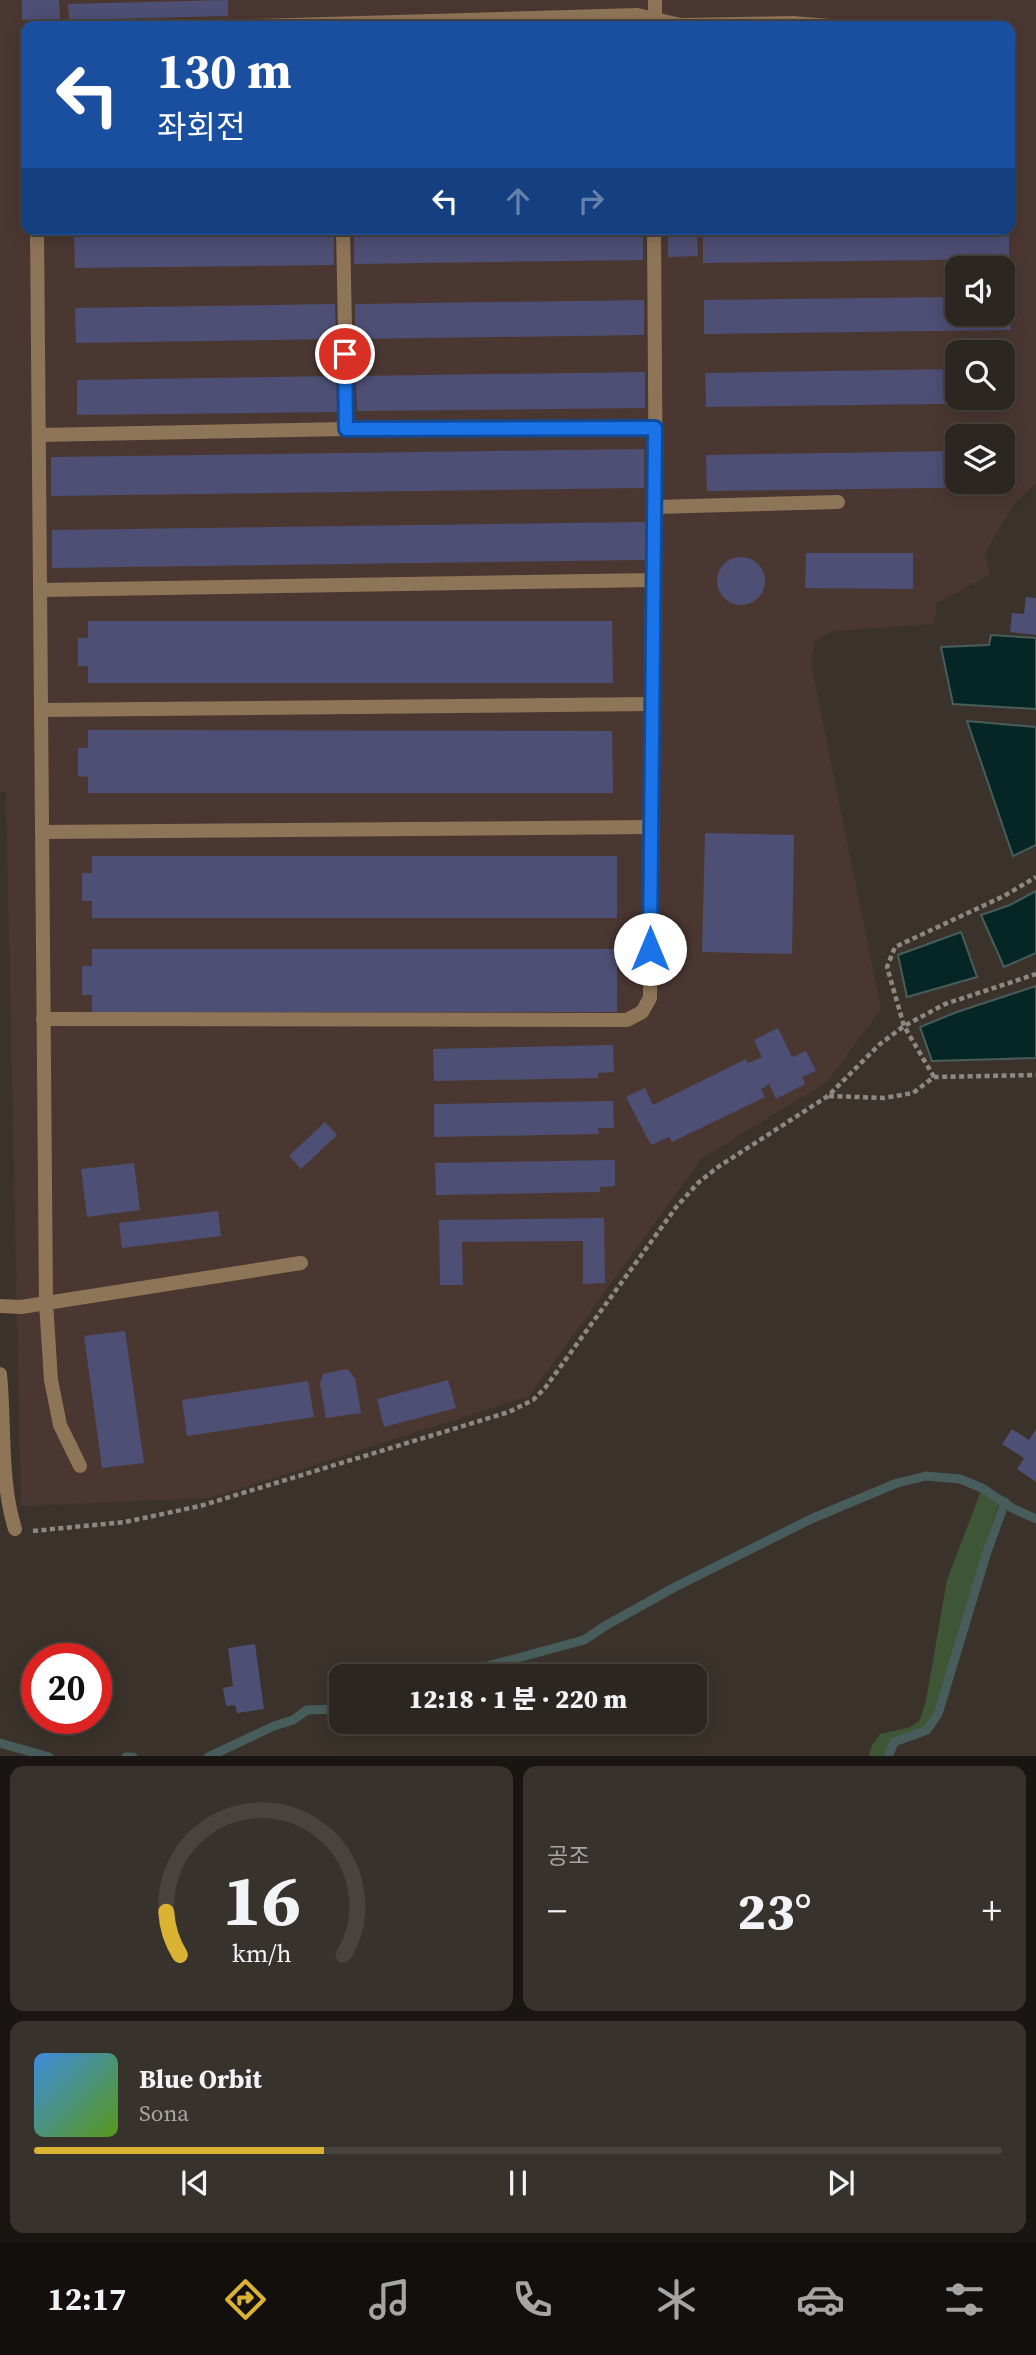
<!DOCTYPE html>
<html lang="ko">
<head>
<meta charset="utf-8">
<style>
	:root { --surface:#2c2620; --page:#38322d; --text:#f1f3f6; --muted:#a6a5a5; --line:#48433e; --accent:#dab333 }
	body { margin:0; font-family:"Source Serif 4","Noto Sans KR",serif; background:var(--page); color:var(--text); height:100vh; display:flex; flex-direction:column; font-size:26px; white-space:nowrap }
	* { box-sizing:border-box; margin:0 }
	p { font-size:23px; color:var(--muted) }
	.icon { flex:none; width:38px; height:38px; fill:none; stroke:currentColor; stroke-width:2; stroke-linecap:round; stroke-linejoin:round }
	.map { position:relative; height:1756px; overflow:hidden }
	.sheet { display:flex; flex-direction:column; gap:10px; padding:10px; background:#181512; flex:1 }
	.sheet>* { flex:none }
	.top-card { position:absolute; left:21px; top:21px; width:994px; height:214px; border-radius:14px; box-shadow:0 4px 18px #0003,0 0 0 2px var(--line); background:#1a4fa0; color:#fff; overflow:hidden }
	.buttons { position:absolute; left:945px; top:256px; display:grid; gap:14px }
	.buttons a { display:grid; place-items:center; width:70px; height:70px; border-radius:14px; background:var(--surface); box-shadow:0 4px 18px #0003,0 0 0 2px var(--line); font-size:35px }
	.speed { position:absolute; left:21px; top:1643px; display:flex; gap:14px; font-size:35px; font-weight:700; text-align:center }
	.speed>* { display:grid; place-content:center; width:91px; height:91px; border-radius:50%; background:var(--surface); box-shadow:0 4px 18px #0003,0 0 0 2px var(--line); line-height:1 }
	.speed .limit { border:10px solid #d22; background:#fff; color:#111 }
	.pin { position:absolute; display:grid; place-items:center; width:60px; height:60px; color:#fff; margin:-30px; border:4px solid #fff; border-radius:50%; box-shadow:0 2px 7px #0007 }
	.me { position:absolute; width:77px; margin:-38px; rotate:0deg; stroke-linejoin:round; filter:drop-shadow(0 0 5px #0008) }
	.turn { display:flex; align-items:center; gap:24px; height:147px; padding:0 21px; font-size:32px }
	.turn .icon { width:91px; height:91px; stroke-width:2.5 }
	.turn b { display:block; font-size:49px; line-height:60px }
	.lanes { display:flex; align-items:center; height:66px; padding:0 21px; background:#0003; justify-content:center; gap:35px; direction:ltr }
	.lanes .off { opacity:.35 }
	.big { font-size:52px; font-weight:800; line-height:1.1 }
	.sheet .tile { flex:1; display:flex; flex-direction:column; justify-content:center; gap:10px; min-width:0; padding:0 24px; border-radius:14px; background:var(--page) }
	.sheet .dial { align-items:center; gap:0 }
	.dial svg { height:182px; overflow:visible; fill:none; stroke:var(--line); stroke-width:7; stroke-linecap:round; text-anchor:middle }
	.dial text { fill:var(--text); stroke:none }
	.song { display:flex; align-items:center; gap:21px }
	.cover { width:84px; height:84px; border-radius:10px; background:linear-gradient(135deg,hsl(210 70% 55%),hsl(90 70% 35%)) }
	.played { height:7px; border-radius:4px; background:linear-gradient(90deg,var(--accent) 30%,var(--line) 30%) }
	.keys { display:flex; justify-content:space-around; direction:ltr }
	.heat { display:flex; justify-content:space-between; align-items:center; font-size:38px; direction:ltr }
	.sheet .tiles { flex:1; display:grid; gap:10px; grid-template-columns:1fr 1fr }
	.tile:last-child { grid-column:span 2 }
	.trip { position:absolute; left:329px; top:1664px; width:378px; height:70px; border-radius:14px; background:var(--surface); box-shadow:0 4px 18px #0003,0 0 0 2px var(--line); font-weight:800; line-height:70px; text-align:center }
	.menu { display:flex; height:112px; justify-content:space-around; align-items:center; background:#120f0d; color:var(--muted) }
	.menu .icon { width:49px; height:49px }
	.menu .active { color:var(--accent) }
	.menu b { font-size:32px; color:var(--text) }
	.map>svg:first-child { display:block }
	.industrial { fill:#4b3732; fill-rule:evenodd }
	.green { fill:#3e5636 }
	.water { fill:#062626; stroke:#485d5b; stroke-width:2 }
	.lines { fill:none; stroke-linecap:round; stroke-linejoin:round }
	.stream { stroke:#485d5b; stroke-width:9 }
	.building { fill:#4e4f74 }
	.path { stroke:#8f8882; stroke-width:4.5; stroke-dasharray:5 3.5; stroke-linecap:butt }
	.service { stroke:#8f7557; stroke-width:14 }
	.minor { stroke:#8f7557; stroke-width:14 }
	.route-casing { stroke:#114b97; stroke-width:18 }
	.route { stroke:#1a73e8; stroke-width:12 }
</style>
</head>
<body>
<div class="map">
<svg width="1036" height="1757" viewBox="0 0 1036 1757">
	<rect width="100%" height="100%" fill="#3b332b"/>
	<path class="industrial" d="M0,0H1036V483L1015,503L985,552L989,575L937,603L934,624L833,631L814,642L811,664L881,1009L827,1082L702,1158L529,1396L210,1498L21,1506L6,792L0,791ZM26,26H1010V229H26ZM957,268H1003V313H957ZM957,352H1003V397H957ZM957,436H1003V481H957Z"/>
	<path class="green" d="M981,1491L999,1503L982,1554L935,1711L925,1727L892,1740L883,1756H869L872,1745L880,1734L911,1727L920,1720L926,1700L947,1580Z"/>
	<g class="water">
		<path d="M991,635L1036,638V709L953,704L941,647L989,645Z"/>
		<path d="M967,721L1036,727V845L1013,856Z"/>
		<path d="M1036,891V953L1004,967L981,915L1010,905Z"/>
		<path d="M961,932L977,977L907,997L898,955Z"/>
		<path d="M1036,986V1058L932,1061L920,1027L957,1012Z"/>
	</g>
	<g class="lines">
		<g class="stream">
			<path d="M451,1676L584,1640L605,1626L675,1587L811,1519L897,1483L926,1476L960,1479L982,1488L1012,1508L1036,1519"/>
			<path d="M0,1743L49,1757"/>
			<path d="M126,1757H133"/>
			<path d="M208,1757L274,1726L293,1720L307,1710L341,1709"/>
			<path d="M888,1757L894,1742L927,1730L938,1714L986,1555L1005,1502"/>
		</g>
	</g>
	<g class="building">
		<path d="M22,0H59L60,19L22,20Z"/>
		<path d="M228,0V16L69,20L68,4Z"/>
		<path d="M511,229H643V260L354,264V231Z"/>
		<path d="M668,229H697L698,256L668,257Z"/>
		<path d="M703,229H1009V259L703,263Z"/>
		<path d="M334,232V265L75,268L74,235Z"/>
		<path d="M1003,296H1010L1011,330L704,334V300L957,297V313H1003Z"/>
		<path d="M644,300V335L355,339V304Z"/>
		<path d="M335,304L336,339L76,343L75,308Z"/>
		<path d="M957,369V397H1003V369H1011L1012,403L706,407L705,373Z"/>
		<path d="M645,372V408L357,411L356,376Z"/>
		<path d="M336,376L337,412L77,415V380Z"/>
		<path d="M644,449V488L51,496V457Z"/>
		<path d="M1013,450V487L707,491L706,455L957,451V481H1003V451Z"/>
		<path d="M645,522V560L52,568V530Z"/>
		<path d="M806,553H913V589L805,588Z"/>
		<circle cx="741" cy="581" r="24"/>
		<path d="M1026,597L1036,598V635L1010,632L1012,613L1024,614Z"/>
		<path d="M88,621H612L613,683H88V666H78V638H88Z"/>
		<path d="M88,730L612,731L613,793H88V777L78,776V748H88Z"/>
		<path d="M705,833L794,835L792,954L702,952Z"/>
		<path d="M92,856H617V918H92V901H82V873H92Z"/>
		<path d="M92,949H617V1012H92V995H82V966H92Z"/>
		<path d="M778,1028L792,1057L806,1051L816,1071L802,1077L805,1084L776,1099L769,1084L761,1089L765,1097L672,1142L669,1137L651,1145L626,1097L645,1088L653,1105L746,1059L748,1063L762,1057L754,1040Z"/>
		<path d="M613,1045L614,1072L598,1073V1078L434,1081L433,1049Z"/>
		<path d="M613,1101L614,1128H598L599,1134L434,1137V1104Z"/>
		<path d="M325,1122L337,1135L301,1169L289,1156Z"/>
		<path d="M615,1160V1186L600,1187V1192L436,1195L435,1163Z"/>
		<path d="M134,1163L140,1210L87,1217L81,1169Z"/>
		<path d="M218,1211L221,1236L122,1248L119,1223Z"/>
		<path d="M604,1218L605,1283L583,1284V1241L462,1242L463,1285H440L439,1220Z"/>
		<path d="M125,1331L144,1463L102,1468L84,1336Z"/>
		<path d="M347,1369L355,1378L361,1413L326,1418L320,1384L323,1374Z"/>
		<path d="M448,1380L456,1408L384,1427L377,1399Z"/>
		<path d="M308,1381L314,1417L187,1436L182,1400Z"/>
		<path d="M1012,1429L1029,1440L1036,1429V1482L1017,1469L1024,1458L1002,1444Z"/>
		<path d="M255,1644L264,1709L237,1713L235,1705L226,1706L223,1688L233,1686L228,1648Z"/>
	</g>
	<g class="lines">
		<g class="path">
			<path d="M934,1077L904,1026L887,967L895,947L1004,896L1036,877"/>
			<path d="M829,1096L884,1098L913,1093L934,1077L1036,1075"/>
			<path d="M33,1531L125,1522L200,1506L509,1412L533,1400L545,1388L677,1206L699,1182L718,1167L828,1096L880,1044L904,1026L945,1004L1036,974"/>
		</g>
		<g class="service">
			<path d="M254,26L637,15L681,25L793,23L830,26"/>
			<path d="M655,26V0"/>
			<path d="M37,229L46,1303L51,1380L60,1425L80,1466"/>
			<path d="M343,229L347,429"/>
			<path d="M39,435L347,429L655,428"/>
			<path d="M655,507L838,502"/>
			<path d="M40,590L653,580L656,525L654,229"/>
			<path d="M41,710L651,704"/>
			<path d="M42,832L651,827"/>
			<path d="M43,1019L627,1020L642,1012L650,998L653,580"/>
			<path d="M0,1306L21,1307L301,1263"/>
		</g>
		<path class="minor" d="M0,1374C5,1425 0,1481 15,1529"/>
	</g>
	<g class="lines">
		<defs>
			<path id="route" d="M345,354L346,429L655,428L650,949"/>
		</defs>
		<use href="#route" class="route-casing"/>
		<use href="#route" class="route"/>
	</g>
</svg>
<div class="buttons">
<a><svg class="icon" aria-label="sound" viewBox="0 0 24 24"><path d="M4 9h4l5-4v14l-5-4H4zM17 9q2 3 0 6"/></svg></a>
<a><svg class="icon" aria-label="search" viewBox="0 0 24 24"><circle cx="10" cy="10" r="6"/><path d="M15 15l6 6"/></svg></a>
<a><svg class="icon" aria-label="layers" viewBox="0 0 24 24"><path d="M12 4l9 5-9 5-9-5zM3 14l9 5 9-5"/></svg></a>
</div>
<div class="speed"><div class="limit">20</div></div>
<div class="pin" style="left:345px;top:354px;background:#d93025"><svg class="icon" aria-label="arrive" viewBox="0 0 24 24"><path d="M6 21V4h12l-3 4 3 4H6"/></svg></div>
<svg class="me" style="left:650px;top:949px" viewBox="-20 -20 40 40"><circle r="19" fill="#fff"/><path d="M0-13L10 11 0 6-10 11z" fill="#1a73e8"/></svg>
<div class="trip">12:18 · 1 분 · 220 m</div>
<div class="top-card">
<div class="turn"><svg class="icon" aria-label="left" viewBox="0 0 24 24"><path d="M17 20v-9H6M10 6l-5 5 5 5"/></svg><div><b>130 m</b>좌회전</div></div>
<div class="lanes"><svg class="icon" aria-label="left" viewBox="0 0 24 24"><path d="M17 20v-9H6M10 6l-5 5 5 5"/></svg><svg class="icon off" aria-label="ahead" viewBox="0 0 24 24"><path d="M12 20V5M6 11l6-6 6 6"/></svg><svg class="icon off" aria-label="right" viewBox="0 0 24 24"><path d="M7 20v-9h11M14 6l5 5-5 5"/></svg></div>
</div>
</div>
<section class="sheet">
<div class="tiles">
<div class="tile dial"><svg viewBox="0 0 100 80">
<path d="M14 69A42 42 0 1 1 86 69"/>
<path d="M14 69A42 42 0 0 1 8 50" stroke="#dab333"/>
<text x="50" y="56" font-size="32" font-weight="700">16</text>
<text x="50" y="72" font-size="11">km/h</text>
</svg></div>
<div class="tile"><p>공조</p>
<div class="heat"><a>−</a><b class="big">23°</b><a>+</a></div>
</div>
<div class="tile">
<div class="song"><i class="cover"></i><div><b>Blue Orbit</b><p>Sona</p></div></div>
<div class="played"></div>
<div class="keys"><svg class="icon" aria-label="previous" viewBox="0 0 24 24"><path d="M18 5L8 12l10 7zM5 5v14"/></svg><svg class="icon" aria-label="pause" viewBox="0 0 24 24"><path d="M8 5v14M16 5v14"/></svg><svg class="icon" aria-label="next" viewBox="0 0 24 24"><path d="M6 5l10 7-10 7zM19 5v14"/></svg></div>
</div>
</div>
</section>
<nav class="menu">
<b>12:17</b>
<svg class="icon active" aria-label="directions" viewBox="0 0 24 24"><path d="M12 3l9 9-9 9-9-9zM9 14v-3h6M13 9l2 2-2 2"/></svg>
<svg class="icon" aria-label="music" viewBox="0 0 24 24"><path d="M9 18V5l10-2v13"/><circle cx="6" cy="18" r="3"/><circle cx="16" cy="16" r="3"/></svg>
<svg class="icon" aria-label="phone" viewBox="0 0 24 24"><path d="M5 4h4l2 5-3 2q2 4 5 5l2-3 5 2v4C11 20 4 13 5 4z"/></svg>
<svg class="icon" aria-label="climate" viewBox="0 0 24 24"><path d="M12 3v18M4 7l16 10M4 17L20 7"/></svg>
<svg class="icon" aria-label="car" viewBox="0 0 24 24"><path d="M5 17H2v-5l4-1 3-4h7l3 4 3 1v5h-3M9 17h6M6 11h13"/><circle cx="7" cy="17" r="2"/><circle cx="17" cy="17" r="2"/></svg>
<svg class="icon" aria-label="filters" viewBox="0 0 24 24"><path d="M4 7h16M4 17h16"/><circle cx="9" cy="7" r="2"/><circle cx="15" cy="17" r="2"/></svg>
</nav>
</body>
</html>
